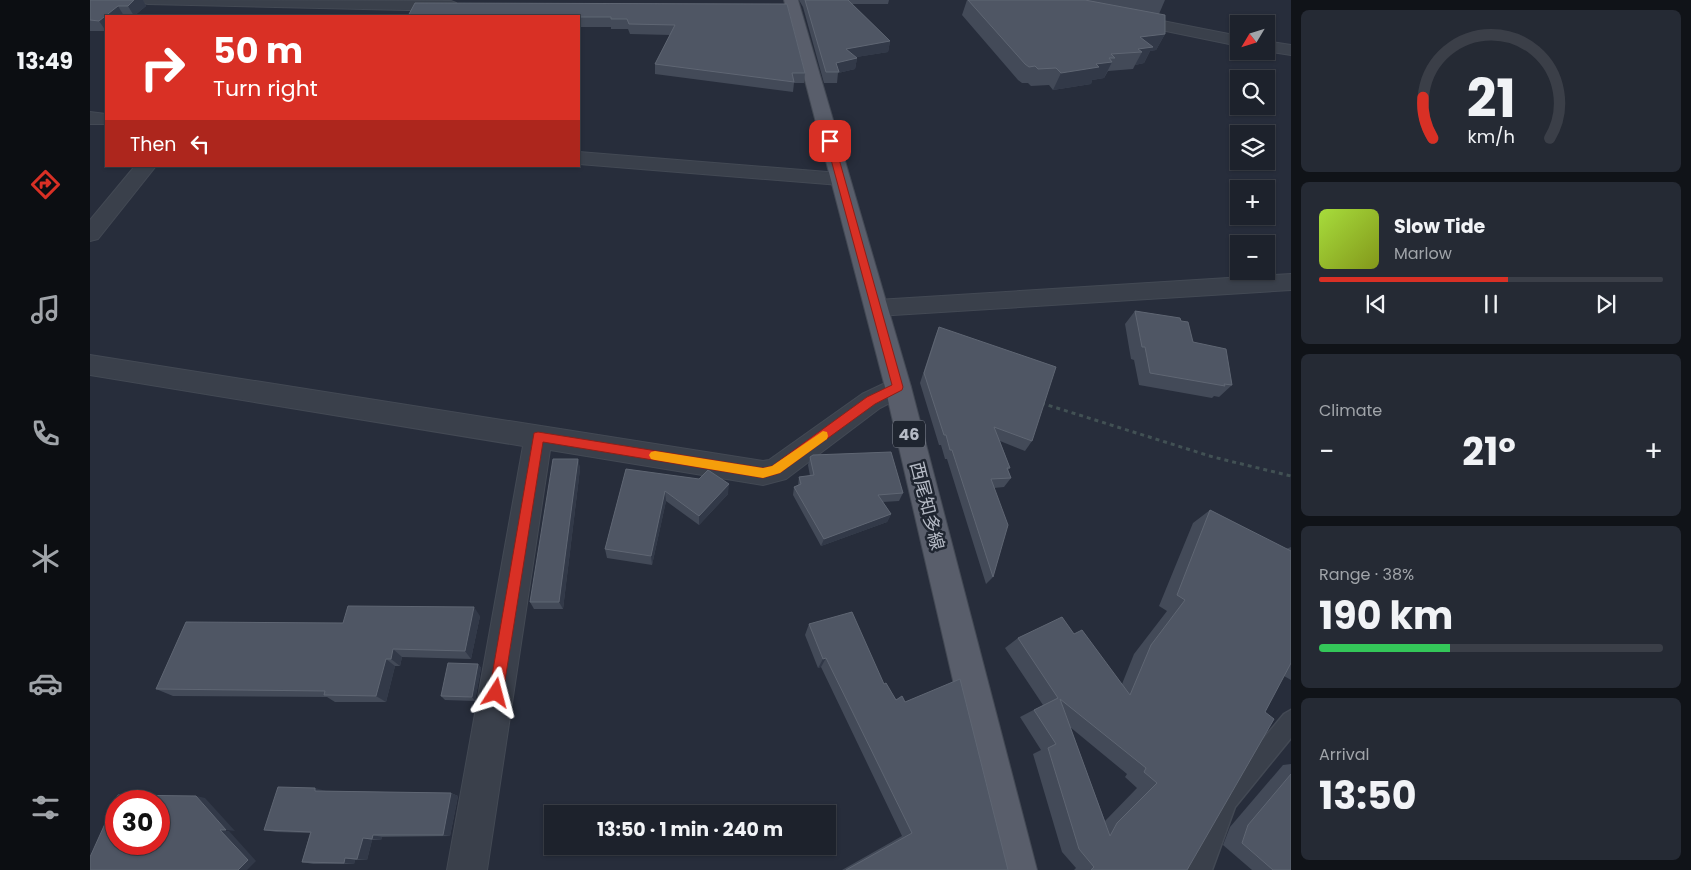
<!DOCTYPE html>
<html lang="en">
<head>
<meta charset="utf-8">
<style>
	:root { --surface:#1d222c; --page:#252a34; --text:#f1f3f6; --muted:#a0a4a9; --line:#3b3f48; --accent:#d93025 }
	body { margin:0; font-family:Poppins,"Noto Sans JP",sans-serif; background:var(--page); color:var(--text); height:100vh; display:flex; flex-direction:column; font-size:19px; white-space:nowrap }
	* { box-sizing:border-box; margin:0 }
	p { font-size:16px; color:var(--muted) }
	.icon { flex:none; width:28px; height:28px; fill:none; stroke:currentColor; stroke-width:2; stroke-linecap:round; stroke-linejoin:round }
	.map { position:relative; flex:1; overflow:hidden }
	.side { display:flex; flex-direction:column; gap:10px; padding:10px; background:#101318; width:400px }
	.side>* { flex:none }
	.hud { position:absolute; left:15px; top:15px; width:475px; height:152px; border-radius:0px; box-shadow:0 1px 4px #0004,0 0 0 1px var(--line); background:#d93025; color:#fff; overflow:hidden }
	.needle { width:32px; rotate:232deg }
	.buttons { position:absolute; left:1140px; top:15px; display:grid; gap:10px }
	.buttons a { display:grid; place-items:center; width:45px; height:45px; border-radius:0px; background:var(--surface); box-shadow:0 1px 4px #0004,0 0 0 1px var(--line); font-size:25px }
	.speed { position:absolute; left:15px; top:790px; display:flex; gap:10px; font-size:25px; font-weight:700; text-align:center }
	.speed>* { display:grid; place-content:center; width:65px; height:65px; border-radius:50%; background:var(--surface); box-shadow:0 1px 4px #0004,0 0 0 1px var(--line); line-height:1 }
	.speed .limit { border:8px solid #d22; background:#fff; color:#111 }
	.pin { position:absolute; display:grid; place-items:center; width:42px; height:42px; color:#fff; margin:-21px; border-radius:10px; box-shadow:0 2px 8px #0006 }
	.me { position:absolute; width:55px; margin:-28px; rotate:9deg; stroke-linejoin:round; filter:drop-shadow(0 0 4px #0008) }
	.turn { display:flex; align-items:center; gap:18px; height:105px; padding:0 25px; font-size:22px }
	.turn .icon { width:65px; height:65px; stroke-width:2.5 }
	.turn b { display:block; font-size:35px; line-height:42px }
	.then { display:flex; align-items:center; height:48px; padding:0 25px; background:#0003; gap:10px; font-size:19px }
	.big { font-size:38px; font-weight:700; line-height:1.1 }
	.side .card { flex:1; display:flex; flex-direction:column; justify-content:center; gap:8px; min-width:0; padding:0 18px; border-radius:8px; background:var(--page) }
	.side .dial { align-items:center; gap:0 }
	.dial svg { height:130px; overflow:visible; fill:none; stroke:var(--line); stroke-width:7; stroke-linecap:round; text-anchor:middle }
	.dial text { fill:var(--text); stroke:none }
	.song { display:flex; align-items:center; gap:15px }
	.cover { width:60px; height:60px; border-radius:8px; background:linear-gradient(135deg,hsl(80 70% 55%),hsl(70 70% 35%)) }
	.played { height:5px; border-radius:2px; background:linear-gradient(90deg,var(--accent) 55%,var(--line) 55%) }
	.keys { display:flex; justify-content:space-around; direction:ltr }
	.heat { display:flex; justify-content:space-between; align-items:center; font-size:28px; direction:ltr }
	.charge { height:8px; border-radius:4px; background:linear-gradient(90deg,#34c759 38%,var(--line) 0) }
	.trip { position:absolute; left:454px; top:805px; width:292px; height:50px; border-radius:0px; background:var(--surface); box-shadow:0 1px 4px #0004,0 0 0 1px var(--line); font-weight:700; line-height:50px; text-align:center }
	main { display:flex; flex:1; min-height:0 }
	.menu { display:flex; flex-direction:column; width:90px; justify-content:space-around; align-items:center; background:#0c0e12; color:var(--muted) }
	.menu .icon { width:35px; height:35px }
	.menu .on { color:var(--accent) }
	.menu b { font-size:22px; color:var(--text) }
	.map>svg:first-child { display:block }
	.lines { fill:none; stroke-linecap:round; stroke-linejoin:round }
	.service-casing { stroke:#434954; stroke-width:3 }
	.minor-casing { stroke:#434954; stroke-width:2 }
	.primary-casing { stroke:#434954; stroke-width:2 }
	.path { stroke:#425154; stroke-width:3; stroke-dasharray:4 4; stroke-linecap:butt }
	.service { fill:#3a404b; fill-rule:evenodd }
	.minor { fill:#3a404b; fill-rule:evenodd }
	.primary { fill:#595e6b; fill-rule:evenodd }
	.wall { fill:#434a58; fill-rule:evenodd }
	.shaded-wall { fill:#323948 }
	.building { fill:#4f5664; stroke:#5f6673; fill-rule:evenodd }
	.route { fill:#d93025; stroke:#8d1f18 }
	.slow { fill:#f59e0b }
	.labels { text-anchor:middle; stroke-width:5; stroke-linejoin:round; paint-order:stroke }
	.shield { fill:#1f2530; stroke:#898e99; stroke-width:1 }
	.shield-label { font-size:16px; font-weight:bold; fill:#b6bbc6 }
	.street-label { font-size:18px; fill:#b6bbc6; stroke:#1f2530 }
</style>
</head>
<body>
<main>
<nav class="menu">
<b>13:49</b>
<svg class="icon on" aria-label="directions" viewBox="0 0 24 24"><path d="M12 3l9 9-9 9-9-9zM9 14v-3h6M13 9l2 2-2 2"/></svg>
<svg class="icon" aria-label="music" viewBox="0 0 24 24"><path d="M9 18V5l10-2v13"/><circle cx="6" cy="18" r="3"/><circle cx="16" cy="16" r="3"/></svg>
<svg class="icon" aria-label="phone" viewBox="0 0 24 24"><path d="M5 4h4l2 5-3 2q2 4 5 5l2-3 5 2v4C11 20 4 13 5 4z"/></svg>
<svg class="icon" aria-label="climate" viewBox="0 0 24 24"><path d="M12 3v18M4 7l16 10M4 17L20 7"/></svg>
<svg class="icon" aria-label="car" viewBox="0 0 24 24"><path d="M5 17H2v-5l4-1 3-4h7l3 4 3 1v5h-3M9 17h6M6 11h13"/><circle cx="7" cy="17" r="2"/><circle cx="17" cy="17" r="2"/></svg>
<svg class="icon" aria-label="filters" viewBox="0 0 24 24"><path d="M4 7h16M4 17h16"/><circle cx="9" cy="7" r="2"/><circle cx="15" cy="17" r="2"/></svg>
</nav>
<div class="map">
<svg width="1201" height="870" viewBox="0 0 1201 870">
	<rect width="100%" height="100%" fill="#272d3b"/>
	<g class="lines">
		<defs>
			<path id="service" d="M1201,710V738L1145,807L1122,870H1098L1129,792L1194,714Z"/>
			<g id="minor">
				<path d="M51,0L361,1L366,3L369,6L366,9L361,11L58,4L53,3Z"/>
				<path d="M1037,14L1149,36V46L1032,22L1029,19L1032,16Z"/>
				<path d="M1176,41L1201,45V55L1176,51Z"/>
				<path d="M0,112L16,114V124H0Z"/>
				<path d="M489,152L750,173L757,175L760,179L757,183L750,185L489,164Z"/>
				<path d="M45,166H66L8,239L0,241V220Z"/>
				<path d="M1201,274V290L787,316L779,314L775,308L779,302L787,300Z"/>
				<path d="M0,355L673,461L679,460L772,394L808,377L817,380L821,387L817,394L790,408L696,479L673,485L460,450L397,870H357L433,446L0,375Z"/>
			</g>
			<path id="primary" d="M694,0H708L821,387L947,870H907L795,387Z"/>
		</defs>
		<use href="#service" class="service-casing"/>
		<use href="#minor" class="minor-casing"/>
		<use href="#primary" class="primary-casing"/>
		<path class="path" d="M951,403L1123,457L1201,476"/>
		<use href="#service" class="service"/>
		<use href="#minor" class="minor"/>
		<use href="#primary" class="primary"/>
	</g>
	<g class="wall">
		<path d="M0,0H53L56,6L44,16H16V31H0Z"/>
		<path d="M709,0H799L798,4H762L800,41L798,52L766,57L767,58L765,69L748,73L747,83H734L713,7Z"/>
		<path d="M877,0H1075L1069,14L1075,34L1066,50L1060,51L1054,63L1045,65L1043,69L1018,71L1014,78L1002,80L1001,84L963,90L959,85L941,86L938,83H932L928,80L872,15Z"/>
		<path d="M697,4L715,73L714,83H704L703,92L565,74V64L580,35L540,34L538,29H521V27H489V16Z"/>
		<path d="M1045,311L1091,321L1103,342L1142,385L1129,397L1124,396L1122,398L1049,385L1044,360L1041,359L1035,324Z"/>
		<path d="M849,327L942,441L935,451L910,441L920,468L918,470L921,478L914,487L904,488L903,577L896,584L857,459H855L851,445H849L830,383L845,337Z"/>
		<path d="M720,457L813,493L809,501L793,502L801,514L797,522L731,546L703,495L704,487L708,486L709,477L720,476L718,465Z"/>
		<path d="M488,459L490,469L473,609H444L440,602Z"/>
		<path d="M536,469L638,494L609,525L576,501L562,565L517,558L515,549Z"/>
		<path d="M1120,510L1196,549L1201,547V680L1194,676L1175,712L1097,870H984L986,868L972,852L943,754L951,750L930,717L953,705L915,648L928,638L984,634L1032,684L1044,654L1077,611L1069,606L1103,523ZM980,727L1037,774L1035,777L1047,788L1015,821Z"/>
		<path d="M390,616L381,659L312,657L310,666H305L296,702H245L237,697L83,696L66,689L253,623Z"/>
		<path d="M719,624L794,684L806,700L918,870H752L812,836L731,667L728,668L715,635Z"/>
		<path d="M388,664L391,668L385,701L355,700L351,696Z"/>
		<path d="M1201,764V870H1162L1133,845L1140,827L1193,765Z"/>
		<path d="M235,791L361,793L368,796L360,836L292,837L291,840H282L277,860H265L264,864H223L212,862L220,833L186,832L174,830Z"/>
	</g>
	<g class="shaded-wall">
		<path d="M44,0H53L56,6L44,16L38,6Z"/>
		<path d="M28,6L34,16H16V31L9,21Z"/>
		<path d="M1075,34L1066,50L1060,51L1054,63L1045,65L1052,52L1042,53L1050,37Z"/>
		<path d="M800,41L798,52L754,59L756,49Z"/>
		<path d="M767,58L765,69L748,73L746,63Z"/>
		<path d="M1022,62L1014,78L1002,80L1001,84L963,90L971,73L1006,64Z"/>
		<path d="M488,459L490,469L473,609L469,602Z"/>
		<path d="M639,484L638,494L609,525V516Z"/>
		<path d="M575,491L576,501L562,565L561,556Z"/>
		<path d="M801,514L797,522L731,546L734,539Z"/>
		<path d="M384,607L390,616L381,659L375,651Z"/>
		<path d="M303,649L312,657L310,666L301,659Z"/>
		<path d="M736,658L731,667L728,668L733,659Z"/>
		<path d="M296,659L305,666L296,702L286,696Z"/>
		<path d="M388,664L391,668L385,701L382,697Z"/>
		<path d="M225,788L236,791H225Z"/>
		<path d="M361,793L368,796L360,836L353,835Z"/>
		<path d="M106,796L115,798L145,831L136,830Z"/>
		<path d="M130,830L139,831L166,861L157,870H148Z"/>
		<path d="M283,835L292,837L291,840L282,839Z"/>
		<path d="M273,838L282,840L277,860L267,859Z"/>
		<path d="M255,858L265,860L264,864L254,863Z"/>
	</g>
	<g class="building">
		<path d="M0,0H44L38,6H28L9,21L0,20Z"/>
		<path d="M715,0H758L800,41L756,49L767,58L746,63L749,72H736Z"/>
		<path d="M878,0H995L1075,15V34L1050,37L1063,47L1048,49L1052,52L1021,54L1025,58H1019L1022,62L1006,64L1009,67L971,73L966,68L948,69L945,66L939,67L935,64Z"/>
		<path d="M325,3L697,4L715,73H702L704,82L565,64L585,25L539,24L537,19H521V17H489V16H318Z"/>
		<path d="M1045,311L1090,318L1091,321L1098,322L1103,342L1136,349L1142,385L1134,384L1135,386L1060,373L1055,347H1052Z"/>
		<path d="M849,327L966,367L942,441L904,427L920,468H917L921,478L901,479L918,525L903,577L862,450H860L856,435H854L834,373Z"/>
		<path d="M801,452L813,493L788,495L801,514L734,539L704,487L711,484L709,477L724,475L720,457L723,455Z"/>
		<path d="M463,459H488L469,602H440Z"/>
		<path d="M536,469L609,479L618,470L639,484L609,516L575,491L561,556L515,549Z"/>
		<path d="M1120,510L1201,551V663L1175,712L1184,719L1097,870H1001L1004,867L989,849L958,748L966,744L944,710L968,698L928,638L972,617L984,634L992,630L1040,695L1061,645L1095,600L1087,595ZM970,699L1056,768L1054,772L1067,783L1027,823L1020,836Z"/>
		<path d="M258,606L384,607L375,651L303,649L301,659H296L286,696L234,695L235,691L66,689L96,622L253,623Z"/>
		<path d="M762,612L794,684L796,683L806,700L812,696L815,702L870,679L918,870H756L822,833L736,658L733,659L719,624Z"/>
		<path d="M358,663L388,664L382,697L351,696Z"/>
		<path d="M1201,774V870H1183L1152,843L1158,825Z"/>
		<path d="M188,787L225,788V791L361,793L353,835H283L282,839L273,838L267,859L255,858L254,863L212,862L221,832L174,830Z"/>
		<path d="M28,795L106,796L136,830H130L158,860L148,870H0V857ZM26,801H69V844H26Z"/>
	</g>
	<path class="route" d="M737,139L744,141L813,387L812,390L785,404L690,473L673,478L453,442L413,693L411,698L406,700L401,698L399,693L444,433L448,432L673,468L682,466L777,397L802,385L736,141Z"/>
	<path class="slow" d="M733,431L737,432L738,436L737,439L690,473L673,478L565,460L561,459L559,455L561,452L565,451L673,468L682,466Z"/>
	<g class="labels">
		<rect class="shield" x="803" y="420.5" width="32" height="27" rx="4"/>
		<g class="shield-label">
			<text x="819" y="440">46</text>
		</g>
		<g class="street-label">
			<text transform="translate(837 506) rotate(76)" y="6">西尾知多線</text>
		</g>
	</g>
</svg>
<div class="buttons">
<a><svg class="needle" viewBox="-14 -14 28 28"><path d="M0-13l5 13h-10z" fill="#e53935"/><path d="M0 13l5-13h-10z" fill="#a0a4a9"/></svg></a>
<a><svg class="icon" aria-label="search" viewBox="0 0 24 24"><circle cx="10" cy="10" r="6"/><path d="M15 15l6 6"/></svg></a>
<a><svg class="icon" aria-label="layers" viewBox="0 0 24 24"><path d="M12 4l9 5-9 5-9-5zM3 14l9 5 9-5"/></svg></a>
<a>+</a>
<a>−</a>
</div>
<div class="speed"><div class="limit">30</div></div>
<div class="pin" style="left:740px;top:141px;background:#d93025"><svg class="icon" aria-label="arrive" viewBox="0 0 24 24"><path d="M6 21V4h12l-3 4 3 4H6"/></svg></div>
<svg class="me" style="left:406px;top:693px" viewBox="-20 -20 40 40"><path d="M0-17L14 15 0 8-14 15z" fill="#d93025" stroke="#fff" stroke-width="4"/></svg>
<div class="trip">13:50 · 1 min · 240 m</div>
<div class="hud">
<div class="turn"><svg class="icon" aria-label="right" viewBox="0 0 24 24"><path d="M7 20v-9h11M14 6l5 5-5 5"/></svg><div><b>50 m</b>Turn right</div></div>
<div class="then">Then<svg class="icon" aria-label="left" viewBox="0 0 24 24"><path d="M17 20v-9H6M10 6l-5 5 5 5"/></svg></div>
</div>
</div>
<section class="side">
<div class="card dial"><svg viewBox="0 0 100 80">
<path d="M14 69A42 42 0 1 1 86 69"/>
<path d="M14 69A42 42 0 0 1 8 44" stroke="#d93025"/>
<text x="50" y="56" font-size="32" font-weight="700">21</text>
<text x="50" y="72" font-size="11">km/h</text>
</svg></div>
<div class="card">
<div class="song"><i class="cover"></i><div><b>Slow Tide</b><p>Marlow</p></div></div>
<div class="played"></div>
<div class="keys"><svg class="icon" aria-label="previous" viewBox="0 0 24 24"><path d="M18 5L8 12l10 7zM5 5v14"/></svg><svg class="icon" aria-label="pause" viewBox="0 0 24 24"><path d="M8 5v14M16 5v14"/></svg><svg class="icon" aria-label="next" viewBox="0 0 24 24"><path d="M6 5l10 7-10 7zM19 5v14"/></svg></div>
</div>
<div class="card"><p>Climate</p>
<div class="heat"><a>−</a><b class="big">21°</b><a>+</a></div>
</div>
<div class="card"><p>Range · 38%</p><b class="big">190 km</b><div class="charge"></div></div>
<div class="card"><p>Arrival</p><b class="big">13:50</b></div>
</section>
</main>
</body>
</html>
